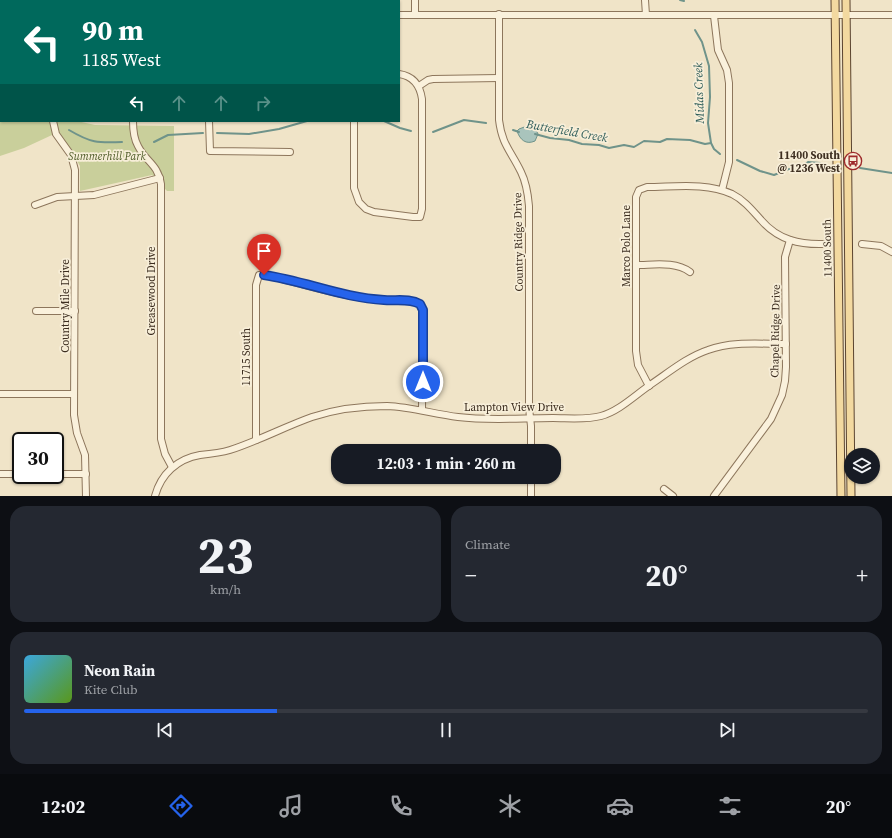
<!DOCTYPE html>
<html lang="en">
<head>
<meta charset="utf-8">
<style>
	:root { --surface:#171b24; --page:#242831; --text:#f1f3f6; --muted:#9ea1a6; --line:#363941; --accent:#2563eb }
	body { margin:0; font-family:"Source Serif 4",serif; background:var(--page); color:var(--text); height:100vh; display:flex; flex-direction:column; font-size:15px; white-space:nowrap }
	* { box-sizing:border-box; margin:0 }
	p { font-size:13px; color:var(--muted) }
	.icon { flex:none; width:22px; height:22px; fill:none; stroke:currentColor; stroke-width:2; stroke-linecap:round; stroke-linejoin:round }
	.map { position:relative; height:496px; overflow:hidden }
	.drawer { display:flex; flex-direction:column; gap:10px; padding:10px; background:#0d0f14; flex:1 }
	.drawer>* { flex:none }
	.guide { position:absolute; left:0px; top:0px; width:400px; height:122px; box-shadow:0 1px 3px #0004; background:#00695c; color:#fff; overflow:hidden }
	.controls { position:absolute; left:844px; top:448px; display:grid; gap:8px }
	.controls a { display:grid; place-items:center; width:36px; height:36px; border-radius:50%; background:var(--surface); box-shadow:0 1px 3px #0004; font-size:20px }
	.speed { position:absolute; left:12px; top:432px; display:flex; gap:8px; font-size:20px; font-weight:700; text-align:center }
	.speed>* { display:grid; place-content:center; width:52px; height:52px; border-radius:50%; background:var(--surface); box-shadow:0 1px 3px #0004; line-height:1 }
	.speed .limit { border:2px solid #111; border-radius:6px; background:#fff; color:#111 }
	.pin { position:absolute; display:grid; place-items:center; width:34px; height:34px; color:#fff; margin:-41px -17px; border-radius:50% 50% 50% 0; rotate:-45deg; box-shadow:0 0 4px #0007 }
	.pin .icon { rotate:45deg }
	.me { position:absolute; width:44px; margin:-22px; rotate:0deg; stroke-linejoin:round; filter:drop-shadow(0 0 3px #0008) }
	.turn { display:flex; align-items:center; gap:14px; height:84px; padding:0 16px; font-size:18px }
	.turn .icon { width:52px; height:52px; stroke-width:2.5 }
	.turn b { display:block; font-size:28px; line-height:34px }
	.lanes { display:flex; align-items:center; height:38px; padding:0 16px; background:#0003; justify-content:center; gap:20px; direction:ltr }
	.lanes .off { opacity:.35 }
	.big { font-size:30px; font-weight:700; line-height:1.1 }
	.drawer .card { flex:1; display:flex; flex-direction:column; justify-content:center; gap:6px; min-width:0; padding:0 14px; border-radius:16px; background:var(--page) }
	.drawer .dial { align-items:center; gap:0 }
	.dial b { font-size:52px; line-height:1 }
	.song { display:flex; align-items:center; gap:12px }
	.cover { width:48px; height:48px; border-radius:6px; background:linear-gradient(135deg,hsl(200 70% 55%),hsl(90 70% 35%)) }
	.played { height:4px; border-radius:2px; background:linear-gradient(90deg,var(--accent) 30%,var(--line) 30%) }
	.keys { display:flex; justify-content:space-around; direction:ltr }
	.heat { display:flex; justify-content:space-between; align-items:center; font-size:22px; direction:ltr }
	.drawer .tiles { flex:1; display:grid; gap:10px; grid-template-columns:1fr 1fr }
	.card:last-child { grid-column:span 2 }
	.trip { position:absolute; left:331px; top:444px; width:230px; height:40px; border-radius:16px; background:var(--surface); box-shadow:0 1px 3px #0004; font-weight:700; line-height:40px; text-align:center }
	.tab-bar { display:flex; height:64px; justify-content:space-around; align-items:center; background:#090b0e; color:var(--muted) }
	.tab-bar .icon { width:28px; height:28px }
	.tab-bar .active { color:var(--accent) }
	.tab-bar b { font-size:18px; color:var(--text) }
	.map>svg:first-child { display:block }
	.green { fill:#c9cf9b }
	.water { fill:#a9c4bc; stroke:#6f938a }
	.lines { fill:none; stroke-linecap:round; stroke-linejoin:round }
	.stream { stroke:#6f938a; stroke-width:2 }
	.minor-casing { stroke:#8d765c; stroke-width:8 }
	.major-casing { stroke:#5b4430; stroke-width:9 }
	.minor { stroke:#faf1dc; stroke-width:6 }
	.major { stroke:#f3d9a0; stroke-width:7 }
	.route-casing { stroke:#184099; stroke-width:10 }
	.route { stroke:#2563eb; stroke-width:7 }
	.labels { text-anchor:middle; stroke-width:3.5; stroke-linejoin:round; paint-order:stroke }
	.poi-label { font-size:11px; font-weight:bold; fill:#3d2e20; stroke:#f7eed8; text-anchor:end }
	.park-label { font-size:11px; font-style:italic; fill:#4d5a26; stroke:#f7eed8 }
	.street-label { font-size:11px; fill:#3d2e20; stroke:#f7eed8 }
	.water-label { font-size:12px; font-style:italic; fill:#2f5d5a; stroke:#f7eed8 }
</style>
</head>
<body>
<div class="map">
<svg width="892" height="496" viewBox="0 0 892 496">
	<rect width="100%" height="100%" fill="#f0e4c8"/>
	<path class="green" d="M0,20L1,121H77L95,125L174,126V191H167L152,175L80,191V166L68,145L52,135L24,148L0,156Z"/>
	<path class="water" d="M527,126L535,128L538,134L535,141C526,145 520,140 517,131L519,129Z"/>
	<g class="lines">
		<g class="stream">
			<path d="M680,0L684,1"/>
			<path d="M695,30L702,42L709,66L710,97L708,123L711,143L714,149L720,154"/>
			<path d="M384,121L400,128L411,131"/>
			<path d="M69,130C91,143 97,143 122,142"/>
			<path d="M513,130L519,132"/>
			<path d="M433,132L464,120L486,123"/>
			<path d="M217,133L249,134L279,129L307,121"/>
			<path d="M535,134L550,138L569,140L582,144L599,145L609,148L624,145L634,147L644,141L660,142L667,139L690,140L705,144L711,143"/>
			<path d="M154,142L168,135L203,133"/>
			<path d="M737,160L760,171L774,175L789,169L797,171L808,162L820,163"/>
			<path d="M860,168L892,173"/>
		</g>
		<defs>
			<g id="minor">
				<path d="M141,0V1"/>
				<path d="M331,0V1"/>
				<path d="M645,0L646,15"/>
				<path d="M28,1V0"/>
				<path d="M0,13H1"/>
				<path d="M415,14V0"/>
				<path d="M499,14V120C502,145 511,151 521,172C526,182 528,194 529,206V408L531,426V451"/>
				<path d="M399,15H892"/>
				<path d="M714,16L718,50L727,70L729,83V162L722,190"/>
				<path d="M419,86L428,80L433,79L499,78"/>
				<path d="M53,121L56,134L71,155L75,170L74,415L77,433L85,455L86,496"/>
				<path d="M133,121C133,130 134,139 138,146C146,162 158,164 161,184V439L165,454L172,467"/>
				<path d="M209,121L210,151L290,152"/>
				<path d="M354,121V188L359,202L366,209L374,212L413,217H420L422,209V99C420,85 413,76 399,74"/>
				<path d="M35,205L57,197L94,195L160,178"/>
				<path d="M862,244L881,246L892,252"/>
				<path d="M636,265C654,265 675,261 690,272"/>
				<path d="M36,311H75"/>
				<path d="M649,386L638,365L636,351V197L639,190L647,187C674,187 706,182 732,194C744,200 752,210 761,220C778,240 800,245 825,244"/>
				<path d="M0,394H74"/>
				<path d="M256,440V285L259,275L270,276C304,284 346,298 381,300C393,301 409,298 420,304L423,310L422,410"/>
				<path d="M0,474H21"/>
				<path d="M55,474H86"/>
				<path d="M664,489L673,496"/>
				<path d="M155,496C161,474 177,459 200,455C210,454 220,453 230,450C258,441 284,427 312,417C336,409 362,406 387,406C411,407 434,414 458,417C489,421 521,418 553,418C568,418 586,420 601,416C619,411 634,396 650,385C668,373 687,357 708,350C732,341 760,344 786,344"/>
				<path d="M531,496V477"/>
				<path d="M714,496L771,419L782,395L785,381L786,367L785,257L790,240"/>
			</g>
			<g id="major">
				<path d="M835,0L841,496"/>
				<path d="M846,0L851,496"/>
			</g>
		</defs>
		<use href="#minor" class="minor-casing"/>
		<use href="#major" class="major-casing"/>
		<use href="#minor" class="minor"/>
		<use href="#major" class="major"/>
	</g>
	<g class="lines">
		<defs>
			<path id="route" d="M264,275C305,281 343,298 384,300C396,301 410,298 420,304L423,310V382"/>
		</defs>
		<use href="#route" class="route-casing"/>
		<use href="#route" class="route"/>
	</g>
	<defs>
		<symbol id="bus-ring" viewBox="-11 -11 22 22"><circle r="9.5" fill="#f7eed8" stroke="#9e2a2b" stroke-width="1.5"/><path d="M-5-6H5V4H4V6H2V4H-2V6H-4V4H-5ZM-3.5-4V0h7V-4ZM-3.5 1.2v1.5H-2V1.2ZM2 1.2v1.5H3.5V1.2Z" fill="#9e2a2b"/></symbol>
	</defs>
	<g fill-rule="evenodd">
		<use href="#bus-ring" x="843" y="151" width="20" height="20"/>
	</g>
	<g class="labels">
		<g class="poi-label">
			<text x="840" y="159">11400 South<tspan x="840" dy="13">@ 1236 West</tspan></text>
		</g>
		<g class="park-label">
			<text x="107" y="160">Summerhill Park</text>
		</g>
		<g class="street-label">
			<text transform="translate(518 242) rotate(-91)" y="4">Country Ridge Drive</text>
			<text transform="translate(626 246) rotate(-90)" y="4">Marco Polo Lane</text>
			<text transform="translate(827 248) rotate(-91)" y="4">11400 South</text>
			<text transform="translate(151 291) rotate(-90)" y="4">Greasewood Drive</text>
			<text transform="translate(65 306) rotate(-90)" y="4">Country Mile Drive</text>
			<text transform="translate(775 331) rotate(-89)" y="4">Chapel Ridge Drive</text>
			<text transform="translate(246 357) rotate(-90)" y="4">11715 South</text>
			<text x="514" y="411">Lampton View Drive</text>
		</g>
		<g class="water-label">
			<text transform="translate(699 93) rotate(-92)" y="4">Midas Creek</text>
			<text transform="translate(567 131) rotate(10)" y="4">Butterfield Creek</text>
		</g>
	</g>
</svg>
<div class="controls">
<a><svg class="icon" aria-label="layers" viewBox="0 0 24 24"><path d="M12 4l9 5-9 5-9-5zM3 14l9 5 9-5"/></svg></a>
</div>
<div class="speed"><div class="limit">30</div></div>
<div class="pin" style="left:264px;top:275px;background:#d93025"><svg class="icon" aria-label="arrive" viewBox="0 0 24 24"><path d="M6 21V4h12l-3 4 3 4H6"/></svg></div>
<svg class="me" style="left:423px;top:382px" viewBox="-20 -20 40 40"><circle r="17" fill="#2563eb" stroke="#fff" stroke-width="3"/><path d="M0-11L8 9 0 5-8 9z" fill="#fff"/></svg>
<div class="trip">12:03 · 1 min · 260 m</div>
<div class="guide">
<div class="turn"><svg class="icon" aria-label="left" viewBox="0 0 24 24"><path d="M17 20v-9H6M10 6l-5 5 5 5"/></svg><div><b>90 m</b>1185 West</div></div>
<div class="lanes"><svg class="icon" aria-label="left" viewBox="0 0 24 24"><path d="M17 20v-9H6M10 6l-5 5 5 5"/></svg><svg class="icon off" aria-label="ahead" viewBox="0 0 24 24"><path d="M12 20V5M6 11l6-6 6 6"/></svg><svg class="icon off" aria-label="ahead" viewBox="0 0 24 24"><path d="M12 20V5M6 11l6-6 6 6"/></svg><svg class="icon off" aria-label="right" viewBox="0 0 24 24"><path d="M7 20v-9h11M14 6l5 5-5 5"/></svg></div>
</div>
</div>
<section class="drawer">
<div class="tiles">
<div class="card dial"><b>23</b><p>km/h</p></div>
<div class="card"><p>Climate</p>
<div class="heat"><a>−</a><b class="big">20°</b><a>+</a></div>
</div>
<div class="card">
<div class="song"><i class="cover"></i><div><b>Neon Rain</b><p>Kite Club</p></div></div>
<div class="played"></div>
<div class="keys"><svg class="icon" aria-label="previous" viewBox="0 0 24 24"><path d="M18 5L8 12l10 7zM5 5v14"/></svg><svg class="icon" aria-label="pause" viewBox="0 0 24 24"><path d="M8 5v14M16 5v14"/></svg><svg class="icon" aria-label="next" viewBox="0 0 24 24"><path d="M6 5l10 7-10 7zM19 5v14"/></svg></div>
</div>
</div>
</section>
<nav class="tab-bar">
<b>12:02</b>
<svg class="icon active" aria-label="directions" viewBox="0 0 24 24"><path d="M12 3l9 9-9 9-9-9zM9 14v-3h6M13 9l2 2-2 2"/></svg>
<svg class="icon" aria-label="music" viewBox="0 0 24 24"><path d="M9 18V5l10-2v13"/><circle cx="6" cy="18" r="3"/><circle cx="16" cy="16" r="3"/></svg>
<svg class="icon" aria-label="phone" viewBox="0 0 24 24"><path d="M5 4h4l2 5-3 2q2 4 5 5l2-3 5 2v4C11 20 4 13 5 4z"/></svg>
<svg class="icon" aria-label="climate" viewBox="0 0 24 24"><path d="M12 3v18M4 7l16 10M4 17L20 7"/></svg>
<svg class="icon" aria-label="car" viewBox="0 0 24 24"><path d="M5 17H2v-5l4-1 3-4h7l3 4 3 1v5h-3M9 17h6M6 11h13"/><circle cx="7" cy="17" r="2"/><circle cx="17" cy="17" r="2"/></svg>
<svg class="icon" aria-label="filters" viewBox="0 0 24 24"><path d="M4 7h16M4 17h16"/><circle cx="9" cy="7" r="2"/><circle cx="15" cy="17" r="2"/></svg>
<b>20°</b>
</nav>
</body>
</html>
